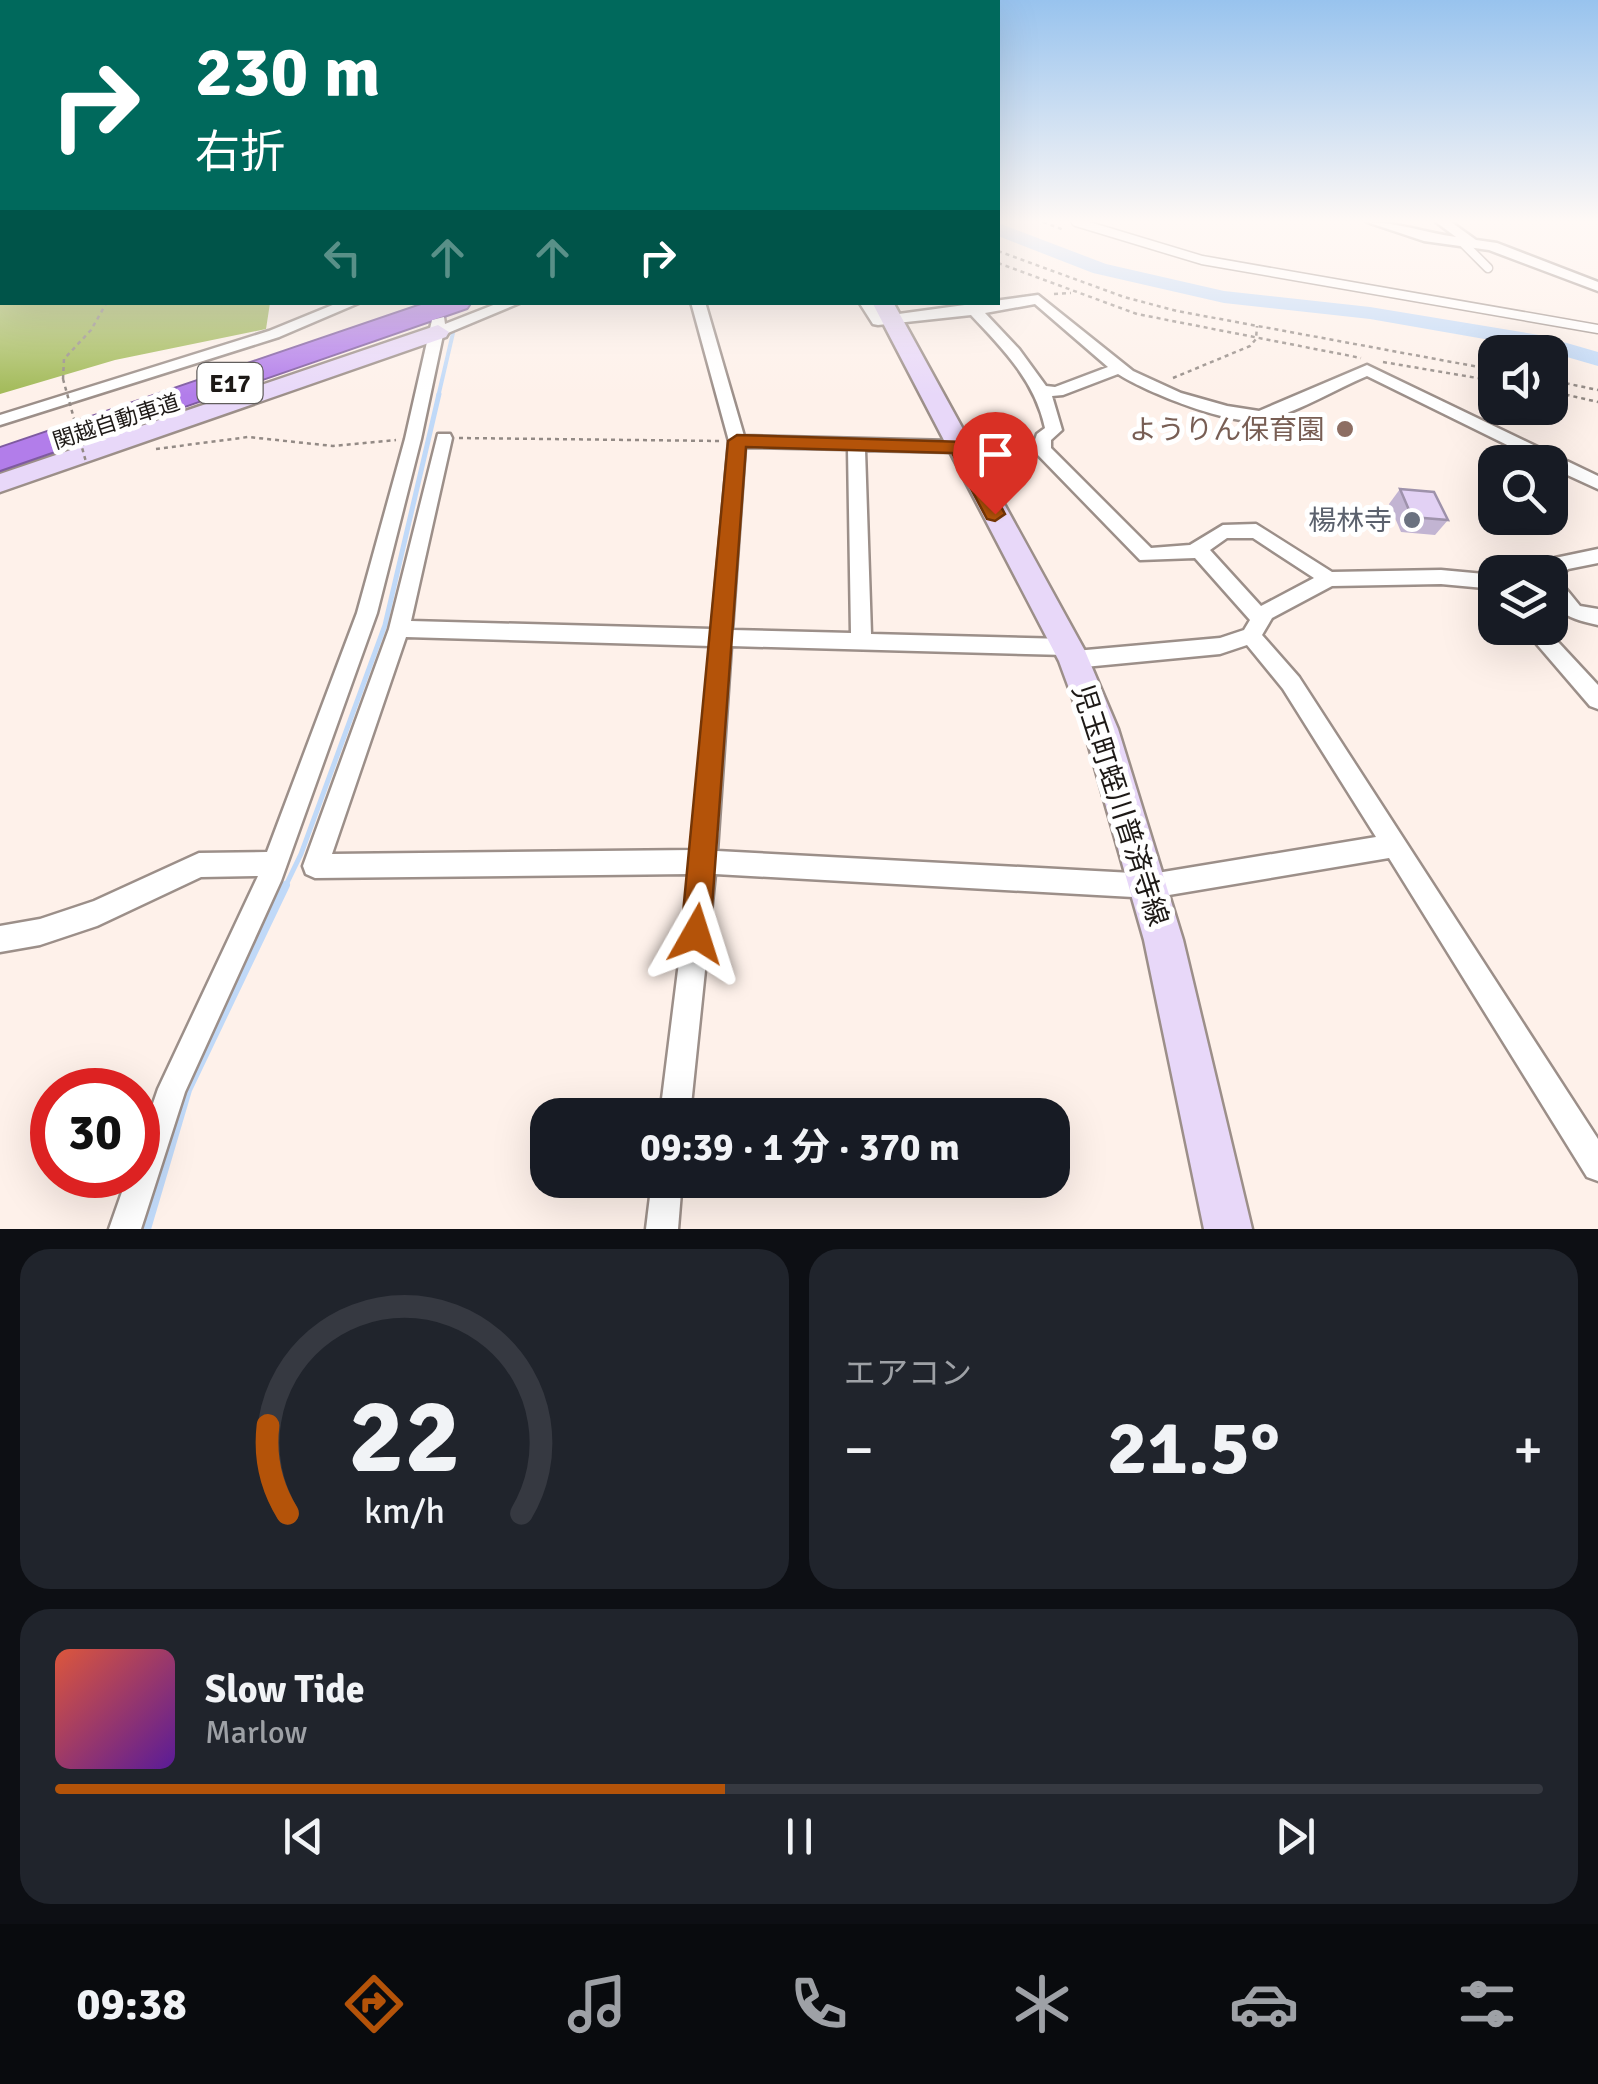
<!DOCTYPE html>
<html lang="ja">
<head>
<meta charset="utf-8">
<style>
	:root { --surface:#171b24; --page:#20242c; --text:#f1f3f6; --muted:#9ea1a6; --line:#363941; --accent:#b45309 }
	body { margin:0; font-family:Signika,"Noto Sans JP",sans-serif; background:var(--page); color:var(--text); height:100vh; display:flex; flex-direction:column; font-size:38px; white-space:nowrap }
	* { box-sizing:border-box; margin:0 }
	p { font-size:32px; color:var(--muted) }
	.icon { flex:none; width:55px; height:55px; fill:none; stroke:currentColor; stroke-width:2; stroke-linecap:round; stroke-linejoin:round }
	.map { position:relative; height:1229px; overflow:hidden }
	.drawer { display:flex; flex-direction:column; gap:20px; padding:20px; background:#0d0f14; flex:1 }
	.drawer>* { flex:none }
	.guide { position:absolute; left:0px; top:0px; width:1000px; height:305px; box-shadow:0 10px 40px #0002; background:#00695c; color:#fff; overflow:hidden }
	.buttons { position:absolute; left:1478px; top:335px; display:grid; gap:20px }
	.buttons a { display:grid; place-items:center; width:90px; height:90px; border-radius:20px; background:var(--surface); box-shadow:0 10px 40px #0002; font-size:50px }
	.speed { position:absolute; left:30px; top:1068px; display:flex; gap:20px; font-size:50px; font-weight:700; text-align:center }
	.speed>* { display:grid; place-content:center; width:130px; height:130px; border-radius:50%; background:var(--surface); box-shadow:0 10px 40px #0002; line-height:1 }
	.speed .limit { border:15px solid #d22; background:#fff; color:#111 }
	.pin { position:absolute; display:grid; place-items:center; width:85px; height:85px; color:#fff; margin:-102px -42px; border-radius:50% 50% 50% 0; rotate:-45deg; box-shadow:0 0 10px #0007 }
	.pin .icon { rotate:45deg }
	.me { position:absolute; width:110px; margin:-55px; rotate:6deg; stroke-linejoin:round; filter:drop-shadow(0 0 8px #0008) }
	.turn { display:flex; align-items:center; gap:35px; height:210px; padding:0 30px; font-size:45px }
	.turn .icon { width:130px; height:130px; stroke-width:2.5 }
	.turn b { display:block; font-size:70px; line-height:85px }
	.lanes { display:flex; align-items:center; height:95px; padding:0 30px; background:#0003; justify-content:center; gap:50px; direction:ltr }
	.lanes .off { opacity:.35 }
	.big { font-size:75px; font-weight:700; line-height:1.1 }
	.drawer .card { flex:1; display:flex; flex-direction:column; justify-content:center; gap:15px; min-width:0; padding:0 35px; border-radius:30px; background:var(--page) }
	.drawer .dial { align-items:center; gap:0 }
	.dial svg { height:260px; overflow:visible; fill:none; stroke:var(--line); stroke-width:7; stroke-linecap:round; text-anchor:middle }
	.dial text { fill:var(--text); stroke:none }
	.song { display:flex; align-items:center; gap:30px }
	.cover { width:120px; height:120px; border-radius:15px; background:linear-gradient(135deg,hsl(10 70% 55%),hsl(270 70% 35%)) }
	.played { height:10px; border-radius:5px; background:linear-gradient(90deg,var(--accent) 45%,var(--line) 45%) }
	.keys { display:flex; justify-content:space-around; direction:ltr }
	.heat { display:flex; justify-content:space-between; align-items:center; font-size:55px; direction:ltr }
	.drawer .tiles { flex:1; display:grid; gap:20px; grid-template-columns:1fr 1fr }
	.card:last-child { grid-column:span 2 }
	.trip { position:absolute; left:530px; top:1098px; width:540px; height:100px; border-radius:30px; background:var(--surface); box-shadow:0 10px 40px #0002; font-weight:700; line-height:100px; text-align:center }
	.tab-bar { display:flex; height:160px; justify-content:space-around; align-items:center; background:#090b0e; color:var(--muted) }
	.tab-bar .icon { width:70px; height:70px }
	.tab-bar .active { color:var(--accent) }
	.tab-bar b { font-size:45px; color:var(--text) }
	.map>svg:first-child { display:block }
	.forest { fill:#a2ba58 }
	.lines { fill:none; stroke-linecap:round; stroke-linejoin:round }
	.stream-far2 { stroke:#c0d9f8; stroke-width:4 }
	.stream-far1 { stroke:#c0d9f8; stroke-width:5 }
	.stream { stroke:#c0d9f8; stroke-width:8 }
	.river { fill:#c0d9f8; fill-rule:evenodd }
	.lane-casing { stroke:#9c8f89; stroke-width:11 }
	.street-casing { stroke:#9c8f89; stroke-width:5 }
	.secondary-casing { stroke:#9c8f89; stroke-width:5 }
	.highway-casing { stroke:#7e5aa0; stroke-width:4 }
	.path { stroke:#938a85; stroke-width:2.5; stroke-dasharray:4 4; stroke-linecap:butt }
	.lane { stroke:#fff; stroke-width:8 }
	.street { fill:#fff; fill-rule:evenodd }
	.secondary { fill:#e8d8f9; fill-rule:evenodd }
	.highway { fill:#b27dea; fill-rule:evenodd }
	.path-bridge { stroke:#938a85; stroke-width:2.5; stroke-dasharray:4 4; stroke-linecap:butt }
	.wall { fill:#c2b4d2 }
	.building { fill:#e2d1f4; stroke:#9e92ab; stroke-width:2.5 }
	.route { fill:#b45309; stroke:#753606; stroke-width:2.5 }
	.education-dot { fill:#8d6e63; stroke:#fff; stroke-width:4 }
	.worship-dot { fill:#6b7280; stroke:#fff; stroke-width:4 }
	.labels { text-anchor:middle; stroke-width:10; stroke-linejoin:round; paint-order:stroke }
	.far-street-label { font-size:22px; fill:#1d1916; stroke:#fff }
	.shield { fill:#fff; stroke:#615e5c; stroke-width:2.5 }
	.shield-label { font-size:25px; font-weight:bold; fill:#1d1916 }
	.education-label { font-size:28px; fill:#785e54; stroke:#fff; text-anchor:end }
	.worship-label { font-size:28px; fill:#5b616d; stroke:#fff; text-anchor:end }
	.street-label { font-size:28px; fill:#1d1916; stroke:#fff }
</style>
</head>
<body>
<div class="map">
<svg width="1598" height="1229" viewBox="0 0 1598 1229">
	<rect width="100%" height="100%" fill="#fef1ea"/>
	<path class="forest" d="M0,222L2,302L270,303L266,329L115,360L0,394Z"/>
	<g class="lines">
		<path class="stream-far2" d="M438,397L453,333"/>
		<path class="stream-far1" d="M285,887L301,854L385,625L439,394"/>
		<path class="stream" d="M147,1229L188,1090L286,885"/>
		<path class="river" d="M998,223L1106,264L1224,291L1370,307L1539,335L1598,352V366L1536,348L1370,319L1224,303L1093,273L998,236Z"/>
		<defs>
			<g id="lane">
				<path d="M1076,222L1202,260L1598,329"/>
				<path d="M1462,242L1488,268"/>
			</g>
			<g id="street">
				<path d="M1367,222C1397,222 1426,233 1456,237L1436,222H1451L1476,240L1497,243L1598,282V291L1489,250L1424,241Z"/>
				<path d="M1038,295L1133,371L1181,393L1227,406L1259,411L1367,365L1598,476V489L1550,467V462H1542L1367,376C1334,390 1300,411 1266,420C1234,428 1146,392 1118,374L1063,395L1052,396L1062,430L1051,440V448L1151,548L1190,545L1223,525L1256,524L1332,572L1441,570L1495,575V589L1441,584L1332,586L1272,618L1262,635L1299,677L1598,1139V1181L1587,1177L1389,858L1151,898L715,874L690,1115H660L690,874L315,878L306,874L303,866L389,629L438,434H450L452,438L411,621L712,629L729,441L691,302H705L744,436L1034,443L1037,434L1045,428C1035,381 1003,349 971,315L878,325L873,324L859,302H873L884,316ZM1035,304L1108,367L1055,387L1046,386L1019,349L985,313ZM745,447L848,449L851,633L732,630ZM865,450L1037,454L1140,560L1195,558L1250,620L1244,630L1220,638L1075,651L1077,647L1074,641L1067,639L871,634ZM1227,538H1253L1314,578L1261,606L1210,550ZM406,637L711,646L693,850L332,854ZM1247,645L1283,689L1376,837L1151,874L717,851L731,646L1066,655L1064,660L1067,666L1074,668L1220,654Z"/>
				<path d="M340,302H361L279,337L0,425V415L269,331Z"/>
				<path d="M501,302H522L443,335L421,439L377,613L281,881L185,1092L141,1229H109L128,1175H138V1147L158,1089L258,876L201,877L97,926L40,945L0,952V926L40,919L94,901L199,853L267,852L357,613L405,439L432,320L444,317L445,324Z"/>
				<path d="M1598,549V563L1568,569L1558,579L1580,606L1598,609V625C1562,617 1550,611 1550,572H1542L1555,558Z"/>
				<path d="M1523,628H1545L1598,685V709L1590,706Z"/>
				<path d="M652,1180H682L678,1229H646Z"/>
			</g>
			<g id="secondary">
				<path d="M872,302H893L1085,651L1118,729L1183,940L1252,1229H1204L1144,940L1084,729L1059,661Z"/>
				<path d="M438,325L449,332L446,337L0,492V474Z"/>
			</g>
			<path id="highway" d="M430,302H471L467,308L0,470V448Z"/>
		</defs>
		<use href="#lane" class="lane-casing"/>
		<use href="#street" class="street-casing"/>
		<use href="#secondary" class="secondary-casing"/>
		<use href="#highway" class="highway-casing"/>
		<g class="path">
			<path d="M1043,222L1064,230"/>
			<path d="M998,251L1124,297L1177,311L1495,370"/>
			<path d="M998,263L1137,314L1361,358"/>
			<path d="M1054,294L1071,293"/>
			<path d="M1383,362L1495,381"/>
			<path d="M1173,378L1250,346L1256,339L1257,326"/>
			<path d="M63,379L64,359L91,330L107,302"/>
			<path d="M1550,380L1598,390"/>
			<path d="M1550,391L1598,402"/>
			<path d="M459,438L721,441"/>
			<path d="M156,449L248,437L333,446L396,440"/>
		</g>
		<use href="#lane" class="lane"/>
		<use href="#street" class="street"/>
		<use href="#secondary" class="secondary"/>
		<use href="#highway" class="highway"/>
		<path class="path-bridge" d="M63,379L86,462"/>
	</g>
	<path class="wall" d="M1400,489L1448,520L1435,535L1401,532L1389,504Z"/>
	<path class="building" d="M1400,489L1434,492L1448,520L1412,517Z"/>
	<linearGradient id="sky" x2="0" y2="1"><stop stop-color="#98c3ee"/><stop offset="0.56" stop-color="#fff9f6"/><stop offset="1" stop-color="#fff9f6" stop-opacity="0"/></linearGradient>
	<rect width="1598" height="395" fill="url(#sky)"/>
	<path class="route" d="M737,435L966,442L1005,514L995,521L987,519L952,453L746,447L710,934L706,945L696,949L685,945L681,934L728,441Z"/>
	<circle class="education-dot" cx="1345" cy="429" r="10"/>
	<circle class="worship-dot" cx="1412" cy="520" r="10"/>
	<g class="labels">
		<g class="far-street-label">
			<text transform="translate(116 421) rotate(-18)" y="8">関越自動車道</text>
		</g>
		<rect class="shield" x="197.5" y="363" width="65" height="40" rx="8"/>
		<g class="shield-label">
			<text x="230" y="392">E17</text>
		</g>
		<g class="education-label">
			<text x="1325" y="439">ようりん保育園</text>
		</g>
		<g class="worship-label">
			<text x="1392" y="530">楊林寺</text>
		</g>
		<g class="street-label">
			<text transform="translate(1121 805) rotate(72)" y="10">児玉町蛭川普済寺線</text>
		</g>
	</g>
</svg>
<div class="buttons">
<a><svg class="icon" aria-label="sound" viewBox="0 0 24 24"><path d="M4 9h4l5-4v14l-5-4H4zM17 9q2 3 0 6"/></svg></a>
<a><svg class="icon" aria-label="search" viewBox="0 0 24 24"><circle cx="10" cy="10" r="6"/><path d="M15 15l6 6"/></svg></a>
<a><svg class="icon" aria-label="layers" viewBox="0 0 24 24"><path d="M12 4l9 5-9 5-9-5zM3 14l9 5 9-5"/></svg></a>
</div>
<div class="speed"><div class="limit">30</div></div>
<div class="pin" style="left:995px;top:514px;background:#d93025"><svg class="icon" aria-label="arrive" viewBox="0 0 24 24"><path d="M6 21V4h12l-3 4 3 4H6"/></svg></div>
<svg class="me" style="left:696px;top:934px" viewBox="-20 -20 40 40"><path d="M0-17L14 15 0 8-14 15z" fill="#b45309" stroke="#fff" stroke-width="4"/></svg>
<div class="trip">09:39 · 1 分 · 370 m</div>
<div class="guide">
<div class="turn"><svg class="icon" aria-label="right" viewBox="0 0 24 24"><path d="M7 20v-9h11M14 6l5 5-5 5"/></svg><div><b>230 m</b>右折</div></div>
<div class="lanes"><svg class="icon off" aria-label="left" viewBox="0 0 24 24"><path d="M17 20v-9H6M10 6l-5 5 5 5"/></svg><svg class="icon off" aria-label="ahead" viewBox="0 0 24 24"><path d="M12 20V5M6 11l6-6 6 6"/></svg><svg class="icon off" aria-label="ahead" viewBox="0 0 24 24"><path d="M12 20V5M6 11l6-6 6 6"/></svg><svg class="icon" aria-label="right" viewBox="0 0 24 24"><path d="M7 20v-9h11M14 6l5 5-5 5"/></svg></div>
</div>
</div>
<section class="drawer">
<div class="tiles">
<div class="card dial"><svg viewBox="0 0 100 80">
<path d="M14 69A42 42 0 1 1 86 69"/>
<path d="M14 69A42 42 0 0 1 8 42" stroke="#b45309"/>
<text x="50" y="56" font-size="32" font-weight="700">22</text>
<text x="50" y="72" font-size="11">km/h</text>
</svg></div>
<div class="card"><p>エアコン</p>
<div class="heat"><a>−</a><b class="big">21.5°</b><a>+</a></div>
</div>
<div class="card">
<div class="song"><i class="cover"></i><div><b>Slow Tide</b><p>Marlow</p></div></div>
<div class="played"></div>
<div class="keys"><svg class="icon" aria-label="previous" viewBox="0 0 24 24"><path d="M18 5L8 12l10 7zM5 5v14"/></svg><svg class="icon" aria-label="pause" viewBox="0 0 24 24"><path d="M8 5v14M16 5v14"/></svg><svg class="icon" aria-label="next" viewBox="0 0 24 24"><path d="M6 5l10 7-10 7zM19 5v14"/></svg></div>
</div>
</div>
</section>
<nav class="tab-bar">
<b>09:38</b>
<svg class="icon active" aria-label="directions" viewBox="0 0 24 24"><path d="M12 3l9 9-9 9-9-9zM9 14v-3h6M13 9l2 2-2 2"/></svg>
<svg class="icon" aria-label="music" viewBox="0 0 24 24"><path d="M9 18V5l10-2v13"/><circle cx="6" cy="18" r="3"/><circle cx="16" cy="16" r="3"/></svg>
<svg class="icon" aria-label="phone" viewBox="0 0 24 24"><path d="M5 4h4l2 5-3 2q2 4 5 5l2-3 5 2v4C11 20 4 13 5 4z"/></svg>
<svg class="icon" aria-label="climate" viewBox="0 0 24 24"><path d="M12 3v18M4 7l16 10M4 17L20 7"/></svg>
<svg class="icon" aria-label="car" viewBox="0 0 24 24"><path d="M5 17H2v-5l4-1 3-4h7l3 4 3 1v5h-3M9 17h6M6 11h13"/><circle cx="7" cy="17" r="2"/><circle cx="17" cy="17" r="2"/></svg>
<svg class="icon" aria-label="filters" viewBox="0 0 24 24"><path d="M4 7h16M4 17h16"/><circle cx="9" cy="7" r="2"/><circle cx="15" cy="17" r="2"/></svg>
</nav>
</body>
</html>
